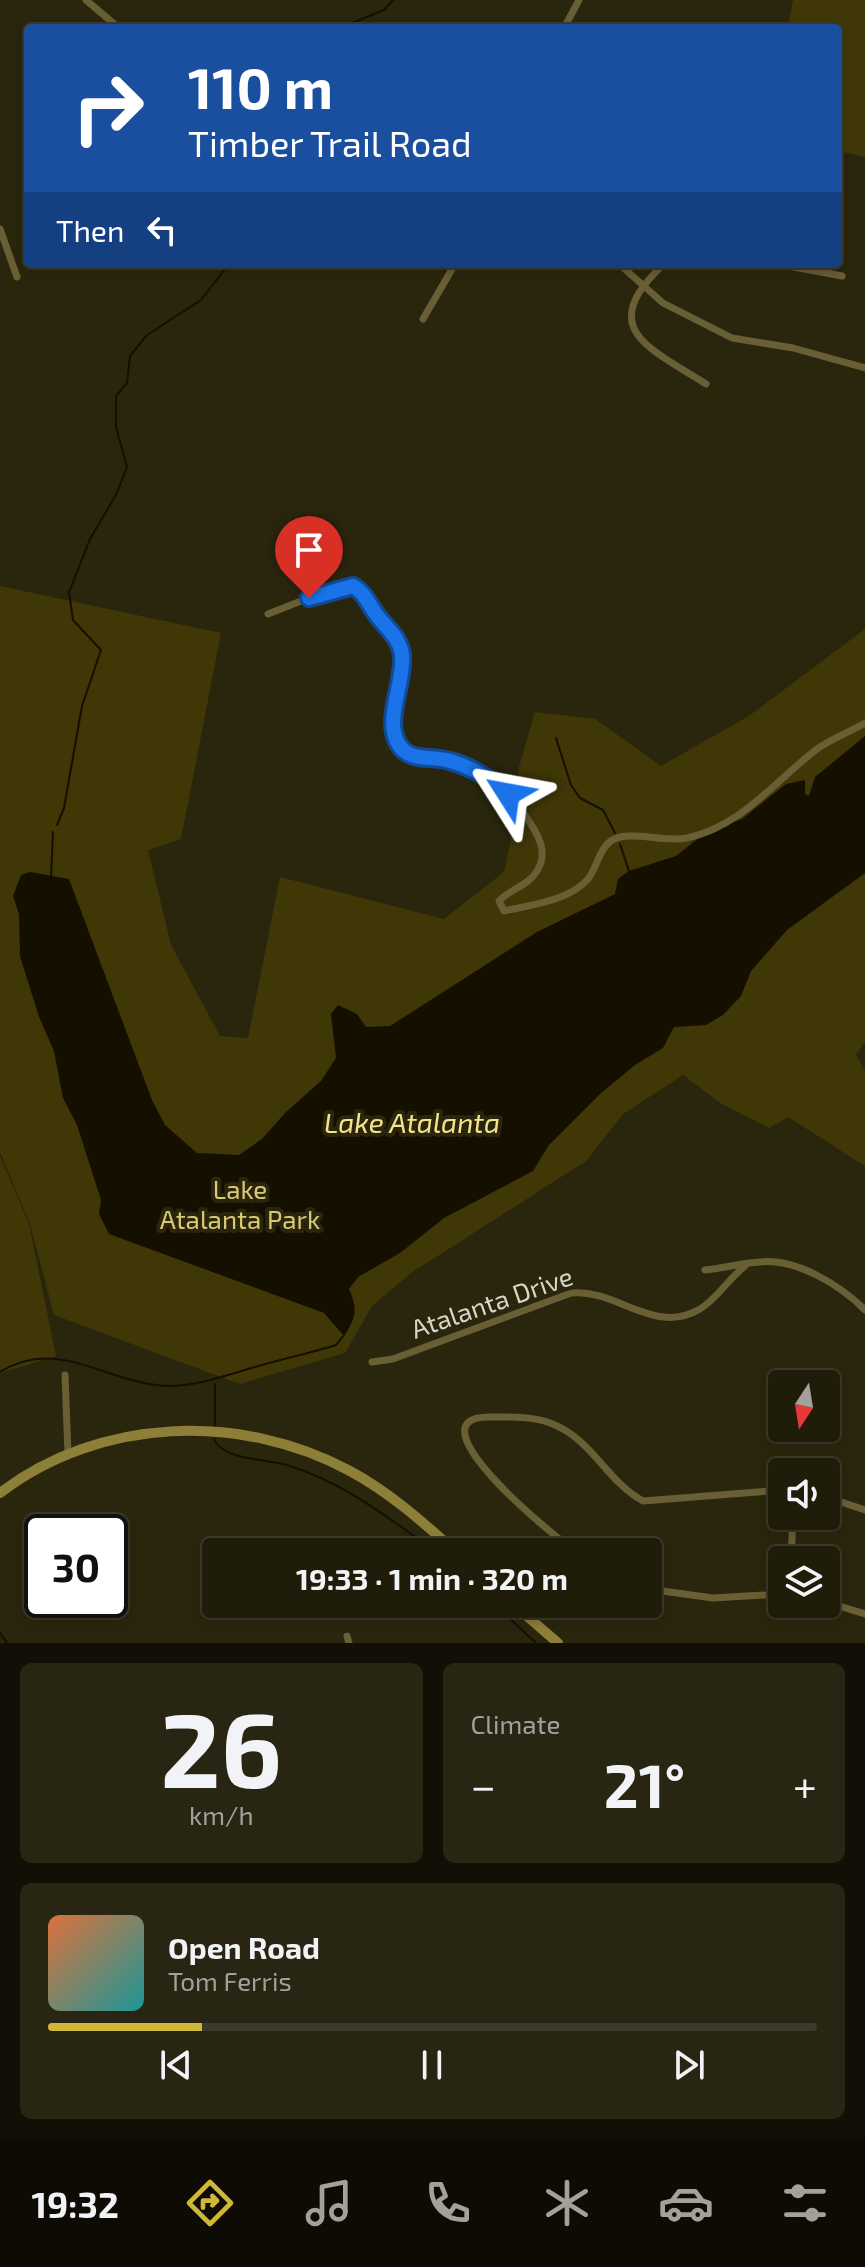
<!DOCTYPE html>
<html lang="en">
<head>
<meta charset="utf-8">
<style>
	:root { --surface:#201c0a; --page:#282513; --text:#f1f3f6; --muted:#a2a19c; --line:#3d3a2b; --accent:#cfb837 }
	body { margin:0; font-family:"Exo 2",sans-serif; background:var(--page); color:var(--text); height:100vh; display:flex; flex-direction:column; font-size:30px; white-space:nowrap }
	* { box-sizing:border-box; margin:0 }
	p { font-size:26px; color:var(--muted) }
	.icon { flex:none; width:44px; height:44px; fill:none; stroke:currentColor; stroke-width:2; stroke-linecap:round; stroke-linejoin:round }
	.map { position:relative; height:1643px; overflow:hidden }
	.drawer { display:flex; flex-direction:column; gap:20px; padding:20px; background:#120f06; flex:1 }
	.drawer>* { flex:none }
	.guide { position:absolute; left:24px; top:24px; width:818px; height:244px; border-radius:8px; box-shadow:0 4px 12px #0003,0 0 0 2px var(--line); background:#1a4fa0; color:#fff; overflow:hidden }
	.needle { width:52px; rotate:192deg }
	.controls { position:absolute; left:768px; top:1370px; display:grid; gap:16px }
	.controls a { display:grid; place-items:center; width:72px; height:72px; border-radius:8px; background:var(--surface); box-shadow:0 4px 12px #0003,0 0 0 2px var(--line); font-size:40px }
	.speed { position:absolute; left:24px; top:1514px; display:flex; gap:16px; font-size:40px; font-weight:700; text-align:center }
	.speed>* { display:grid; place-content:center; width:104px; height:104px; border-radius:50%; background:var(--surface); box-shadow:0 4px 12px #0003,0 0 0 2px var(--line); line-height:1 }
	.speed .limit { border:4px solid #111; border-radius:12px; background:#fff; color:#111 }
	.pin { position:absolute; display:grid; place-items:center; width:68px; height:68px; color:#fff; margin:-82px -34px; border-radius:50% 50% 50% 0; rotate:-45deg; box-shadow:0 0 8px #0007 }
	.pin .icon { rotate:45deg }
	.me { position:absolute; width:88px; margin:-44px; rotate:304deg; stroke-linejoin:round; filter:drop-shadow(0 0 6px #0008) }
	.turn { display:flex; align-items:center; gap:28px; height:168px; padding:0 32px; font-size:36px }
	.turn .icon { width:104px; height:104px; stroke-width:2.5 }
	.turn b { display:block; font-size:56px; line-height:68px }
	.then { display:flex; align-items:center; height:76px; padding:0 32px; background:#0003; gap:16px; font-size:30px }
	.big { font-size:60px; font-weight:700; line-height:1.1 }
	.drawer .card { flex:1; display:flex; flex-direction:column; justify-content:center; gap:12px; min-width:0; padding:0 28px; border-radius:12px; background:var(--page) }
	.drawer .dial { align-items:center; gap:0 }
	.dial b { font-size:104px; line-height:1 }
	.song { display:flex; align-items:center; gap:24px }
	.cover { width:96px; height:96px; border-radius:12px; background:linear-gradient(135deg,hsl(20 70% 55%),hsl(180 70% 35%)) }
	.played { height:8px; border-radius:4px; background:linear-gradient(90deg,var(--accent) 20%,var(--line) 20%) }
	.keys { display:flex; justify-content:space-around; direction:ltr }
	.heat { display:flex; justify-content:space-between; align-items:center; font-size:44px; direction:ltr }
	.drawer .tiles { flex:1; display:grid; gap:20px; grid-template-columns:1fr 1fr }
	.card:last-child { grid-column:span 2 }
	.trip { position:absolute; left:202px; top:1538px; width:460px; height:80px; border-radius:8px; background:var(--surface); box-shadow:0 4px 12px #0003,0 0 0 2px var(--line); font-weight:700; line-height:80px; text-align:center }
	.tab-bar { display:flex; height:128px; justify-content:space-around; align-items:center; background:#0d0b04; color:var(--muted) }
	.tab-bar .icon { width:56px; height:56px }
	.tab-bar .on { color:var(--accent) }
	.tab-bar b { font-size:36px; color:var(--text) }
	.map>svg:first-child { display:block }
	.green { fill:#403707 }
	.water { fill:#150f00 }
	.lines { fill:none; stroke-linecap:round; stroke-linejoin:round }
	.stream { stroke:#150f00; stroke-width:2 }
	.street { stroke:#685f35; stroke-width:7 }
	.secondary { stroke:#8d7f38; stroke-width:10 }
	.route-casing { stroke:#114b97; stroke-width:20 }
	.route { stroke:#1a73e8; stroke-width:14 }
	.labels { text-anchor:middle; stroke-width:8; stroke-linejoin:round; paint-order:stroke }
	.park-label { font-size:26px; fill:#dac974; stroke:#2a260d }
	.street-label { font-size:26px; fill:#d8d5c6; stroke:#2a260d }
	.water-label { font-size:28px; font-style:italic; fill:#f4e38d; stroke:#2a260d }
</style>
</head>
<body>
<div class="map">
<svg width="865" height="1643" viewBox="0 0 865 1643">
	<rect width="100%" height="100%" fill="#2a260d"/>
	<g class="green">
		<path d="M793,0H865V157L838,151V28H788Z"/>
		<path d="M0,586L221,633L181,839L148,850L171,945L220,1036L248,1038L280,877L444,919L504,872L514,825L519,767L535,712L595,719L661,766L749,716L865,629V1042L856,1054L865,1071V1166L788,1117L769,1128L722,1104L683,1075L623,1114L586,1161L411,1273L372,1306L345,1353L240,1384L54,1315L30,1224L0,1152Z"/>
		<path d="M0,1156L29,1224L56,1356L0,1373Z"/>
	</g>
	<path class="water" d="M865,736V873L787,930L751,971L741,996L723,1015L706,1025L674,1027L663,1048L635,1065L600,1094L549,1145L533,1171L444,1218L400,1253L358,1277L349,1289C358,1309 356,1318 344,1336L324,1313L109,1234L99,1214L101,1200L77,1125L63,1098L54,1051L39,1017L20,956L19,914L13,896L21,875L30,872L69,879L152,1100L165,1125L197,1153L239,1155L262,1139L286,1112L321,1081L336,1058L331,1014L338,1005L357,1014L366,1027L390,1026L537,932L615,894L618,879L629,871L676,856L709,830L742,819L786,784L805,780V794L809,796L815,777Z"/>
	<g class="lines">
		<g class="stream">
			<path d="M340,28L384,10L393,0"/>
			<path d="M556,738L571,785L580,798L603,810L615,833"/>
			<path d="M57,825L64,808L82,706L101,650L73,620L69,592L90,539L116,495L127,467L116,427V396L127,383L130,356L147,335L201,300L229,264"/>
			<path d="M620,844L629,871"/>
			<path d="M51,879L53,832"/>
			<path d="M0,1372C60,1335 109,1386 171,1386C199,1385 221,1377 248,1369C277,1360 307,1354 336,1345L344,1335"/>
			<path d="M215,1426V1384"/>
			<path d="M214,1439C222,1460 267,1459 287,1465C343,1482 389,1518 436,1552"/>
			<path d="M494,1604L536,1643"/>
			<path d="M0,1633L7,1643"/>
		</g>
		<g class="street">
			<path d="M86,0L119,28"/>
			<path d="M564,28L579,0"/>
			<path d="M0,229L17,277"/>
			<path d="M619,264L663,303L732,338L793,348L865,368"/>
			<path d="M664,264C594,329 650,348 706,384"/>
			<path d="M778,264L842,276"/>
			<path d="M423,319L455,264"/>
			<path d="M268,614L329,590L353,586C365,593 368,603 376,614C385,626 399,637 402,654C406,682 384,718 398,744C408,763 431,756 448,760C460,763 476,771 487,777C505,787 521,808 532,826C541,840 547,855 537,871C528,886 510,889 499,901L504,911C530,905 569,901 588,879C599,865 599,842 620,837C640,833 665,842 687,838C742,826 775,781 817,749C831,739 850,732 865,723"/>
			<path d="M705,1270C724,1268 742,1263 760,1262C797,1258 841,1286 865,1310"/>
			<path d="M372,1362L393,1359L571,1293C618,1289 654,1336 700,1309C717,1299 729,1278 745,1266"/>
			<path d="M65,1375L68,1454"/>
			<path d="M826,1497L865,1510"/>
			<path d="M577,1552C560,1542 406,1417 489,1417C510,1417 531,1416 550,1423C592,1438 606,1481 643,1501L782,1490"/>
			<path d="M791,1560L793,1516"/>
			<path d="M648,1589L713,1598L782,1594"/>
			<path d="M826,1602L865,1614"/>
			<path d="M347,1636L349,1643"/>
		</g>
		<g class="secondary">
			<path d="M0,1493C99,1417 241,1412 350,1471C389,1492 423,1522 456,1552"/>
			<path d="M513,1604L558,1643"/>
		</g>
	</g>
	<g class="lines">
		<defs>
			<path id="route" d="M309,598L353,586C365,593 368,603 376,614C385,627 400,637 402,655C405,682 383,721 399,745C411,763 432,755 450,761C472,767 491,779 508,794"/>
		</defs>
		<use href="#route" class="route-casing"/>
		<use href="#route" class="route"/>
	</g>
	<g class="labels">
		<g class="park-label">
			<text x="240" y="1199">Lake<tspan x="240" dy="30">Atalanta Park</tspan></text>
		</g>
		<g class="street-label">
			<text transform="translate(492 1303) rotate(-19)" y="9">Atalanta Drive</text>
		</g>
		<g class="water-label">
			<text x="412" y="1133">Lake Atalanta</text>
		</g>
	</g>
</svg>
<div class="controls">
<a><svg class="needle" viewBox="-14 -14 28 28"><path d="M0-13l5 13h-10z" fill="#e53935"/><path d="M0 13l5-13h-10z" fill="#a2a19c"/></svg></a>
<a><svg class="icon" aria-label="sound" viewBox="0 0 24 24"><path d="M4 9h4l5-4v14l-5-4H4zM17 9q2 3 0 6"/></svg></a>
<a><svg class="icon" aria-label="layers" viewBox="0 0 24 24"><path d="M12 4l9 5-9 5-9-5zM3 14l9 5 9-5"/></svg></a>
</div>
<div class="speed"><div class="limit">30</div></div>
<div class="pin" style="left:309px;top:598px;background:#d93025"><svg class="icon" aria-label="arrive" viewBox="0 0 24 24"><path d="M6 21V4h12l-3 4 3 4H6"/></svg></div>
<svg class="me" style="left:508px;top:794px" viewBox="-20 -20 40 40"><path d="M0-17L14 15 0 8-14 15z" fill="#1a73e8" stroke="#fff" stroke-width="4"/></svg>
<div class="trip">19:33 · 1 min · 320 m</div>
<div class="guide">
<div class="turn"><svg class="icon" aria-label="right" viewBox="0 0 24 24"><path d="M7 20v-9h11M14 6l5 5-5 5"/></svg><div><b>110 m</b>Timber Trail Road</div></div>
<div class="then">Then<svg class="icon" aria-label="left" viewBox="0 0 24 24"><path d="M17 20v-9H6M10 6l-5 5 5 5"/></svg></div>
</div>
</div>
<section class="drawer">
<div class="tiles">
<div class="card dial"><b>26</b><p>km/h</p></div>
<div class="card"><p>Climate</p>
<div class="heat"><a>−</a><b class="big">21°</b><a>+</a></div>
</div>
<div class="card">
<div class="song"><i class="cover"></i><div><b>Open Road</b><p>Tom Ferris</p></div></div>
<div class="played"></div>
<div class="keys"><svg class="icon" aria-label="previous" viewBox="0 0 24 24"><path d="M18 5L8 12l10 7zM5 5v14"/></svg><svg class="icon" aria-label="pause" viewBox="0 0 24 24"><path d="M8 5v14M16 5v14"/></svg><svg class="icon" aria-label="next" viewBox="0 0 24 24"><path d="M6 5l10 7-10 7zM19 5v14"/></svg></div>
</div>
</div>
</section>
<nav class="tab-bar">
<b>19:32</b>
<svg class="icon on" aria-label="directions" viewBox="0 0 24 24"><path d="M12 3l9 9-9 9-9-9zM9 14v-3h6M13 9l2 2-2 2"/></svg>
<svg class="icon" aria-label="music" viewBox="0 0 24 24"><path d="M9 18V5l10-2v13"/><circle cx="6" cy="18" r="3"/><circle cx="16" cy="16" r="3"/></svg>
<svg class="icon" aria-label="phone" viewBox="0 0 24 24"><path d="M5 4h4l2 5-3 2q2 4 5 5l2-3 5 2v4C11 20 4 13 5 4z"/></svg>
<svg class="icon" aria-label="climate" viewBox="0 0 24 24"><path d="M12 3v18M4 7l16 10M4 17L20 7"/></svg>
<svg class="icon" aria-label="car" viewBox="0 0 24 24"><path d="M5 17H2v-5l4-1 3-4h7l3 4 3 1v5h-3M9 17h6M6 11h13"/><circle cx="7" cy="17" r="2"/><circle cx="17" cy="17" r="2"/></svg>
<svg class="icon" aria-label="filters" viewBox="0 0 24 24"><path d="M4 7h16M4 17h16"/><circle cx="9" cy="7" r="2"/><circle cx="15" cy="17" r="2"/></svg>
</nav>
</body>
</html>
